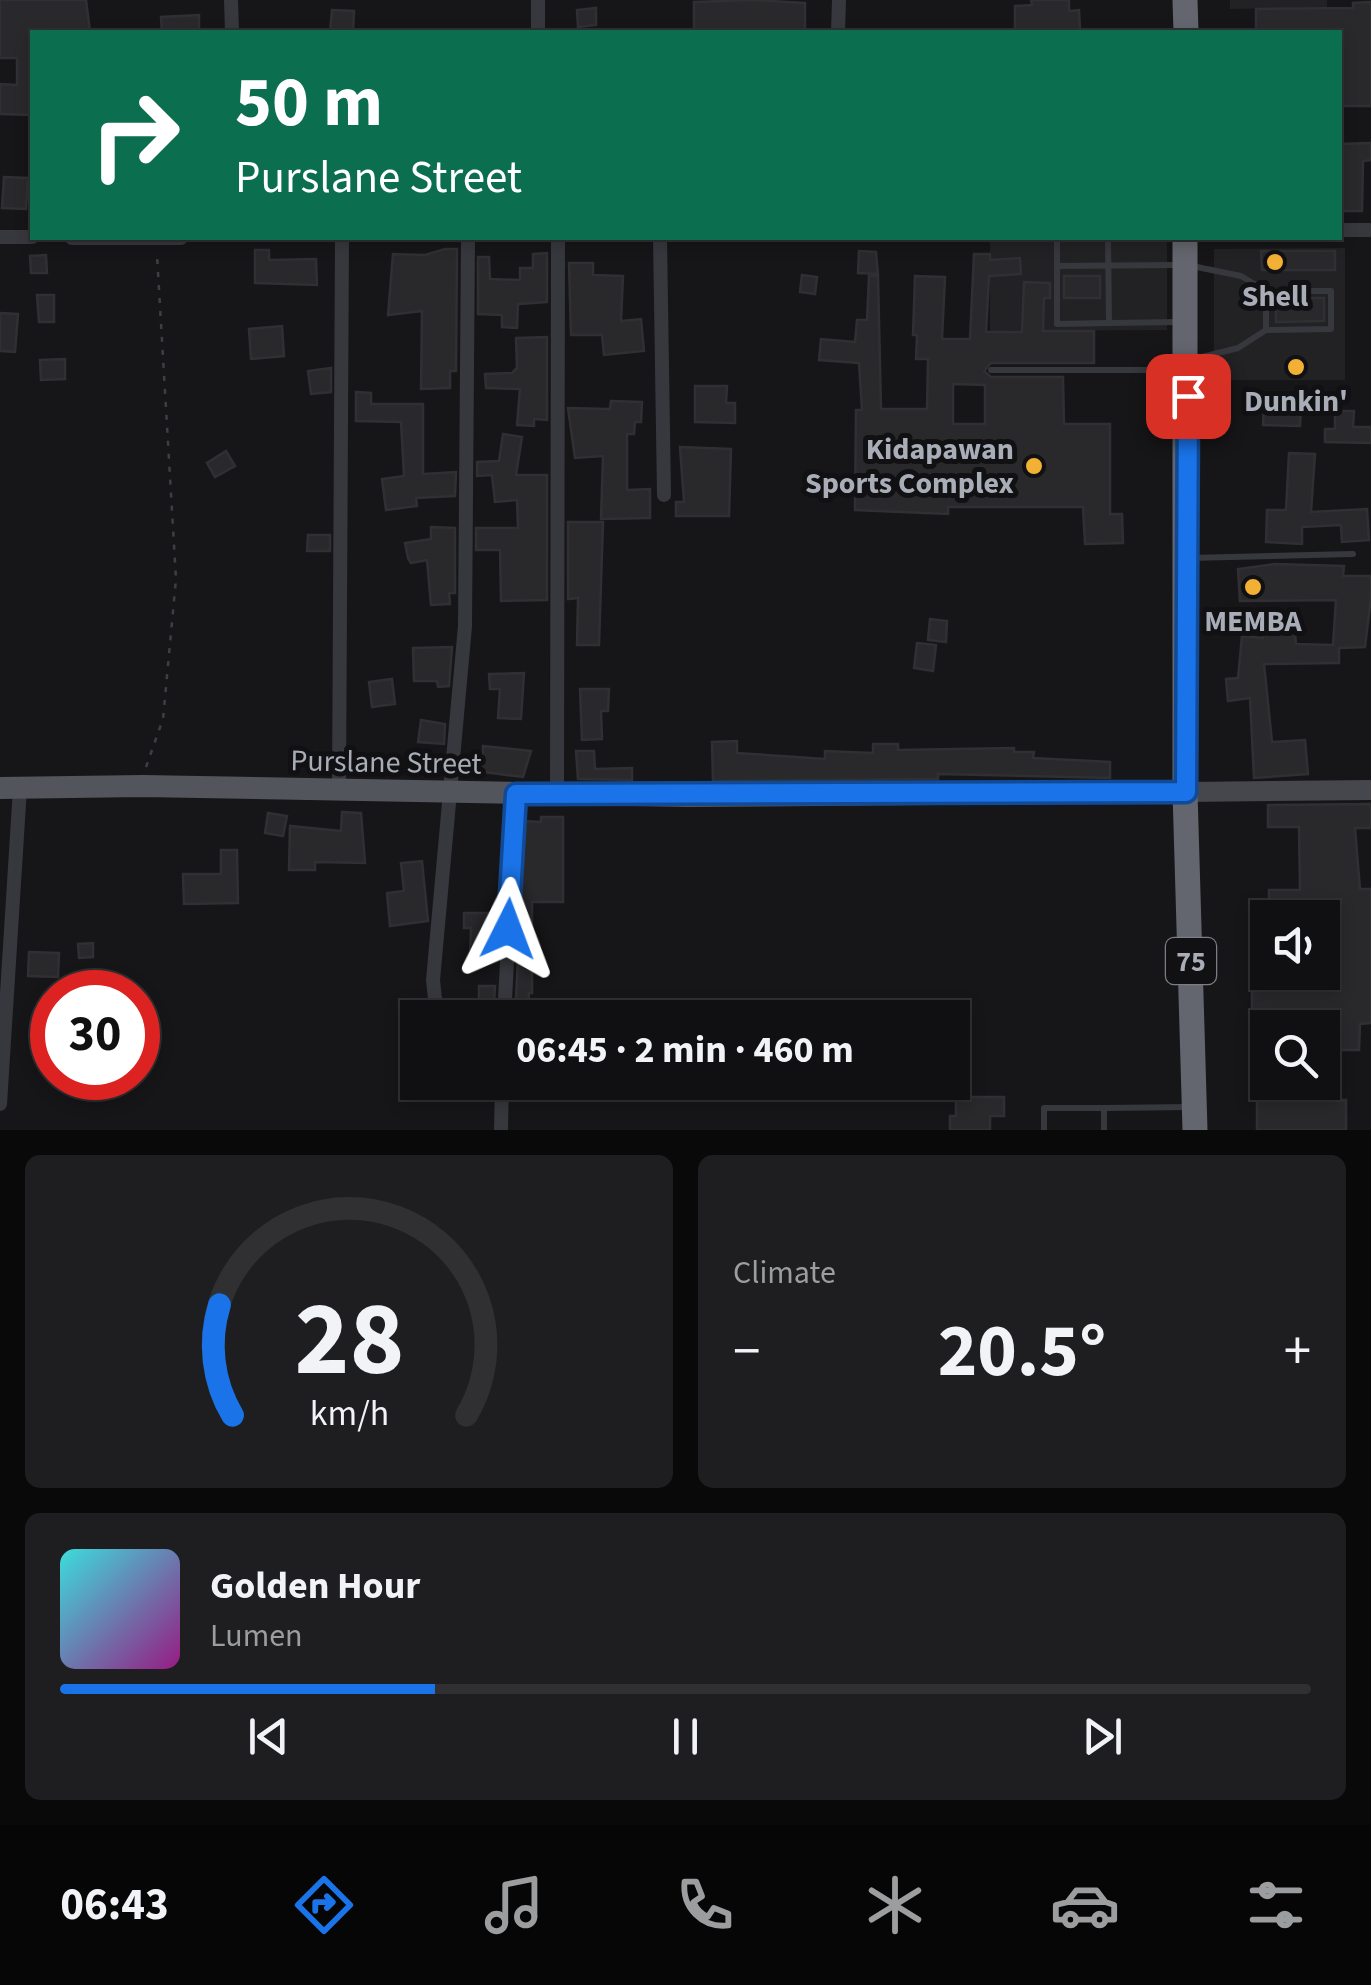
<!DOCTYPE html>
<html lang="en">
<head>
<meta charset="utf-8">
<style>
	:root { --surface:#101012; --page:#1e1e20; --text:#f1f3f6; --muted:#9c9d9f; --line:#303032; --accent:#1a73e8 }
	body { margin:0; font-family:"Source Sans 3",sans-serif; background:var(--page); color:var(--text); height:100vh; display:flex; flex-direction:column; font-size:38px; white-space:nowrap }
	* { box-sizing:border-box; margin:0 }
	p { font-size:32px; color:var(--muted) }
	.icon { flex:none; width:55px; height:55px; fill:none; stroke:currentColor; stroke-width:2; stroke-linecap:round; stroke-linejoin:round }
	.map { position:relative; height:1130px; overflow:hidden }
	.sheet { display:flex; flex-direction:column; gap:25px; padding:25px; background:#09090a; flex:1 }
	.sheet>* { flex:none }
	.banner { position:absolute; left:30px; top:30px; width:1312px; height:210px; border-radius:0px; box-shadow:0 5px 15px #0003,0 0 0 2px var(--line); background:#0b6e4f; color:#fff; overflow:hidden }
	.controls { position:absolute; left:1250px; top:900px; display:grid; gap:20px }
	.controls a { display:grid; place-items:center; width:90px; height:90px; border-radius:0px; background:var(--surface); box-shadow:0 5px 15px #0003,0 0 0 2px var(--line); font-size:50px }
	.speed { position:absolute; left:30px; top:970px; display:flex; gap:20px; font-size:50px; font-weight:700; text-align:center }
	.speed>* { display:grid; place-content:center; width:130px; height:130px; border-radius:50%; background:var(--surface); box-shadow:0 5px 15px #0003,0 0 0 2px var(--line); line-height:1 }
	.speed .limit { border:15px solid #d22; background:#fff; color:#111 }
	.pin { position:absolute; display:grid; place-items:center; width:85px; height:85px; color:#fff; margin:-42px; border-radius:20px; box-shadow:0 5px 15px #0006 }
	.me { position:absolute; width:110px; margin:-55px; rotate:3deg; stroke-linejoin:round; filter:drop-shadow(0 0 8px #0008) }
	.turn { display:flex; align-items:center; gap:35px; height:210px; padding:0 40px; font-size:45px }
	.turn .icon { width:130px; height:130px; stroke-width:2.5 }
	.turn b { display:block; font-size:70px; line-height:85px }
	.big { font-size:75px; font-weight:700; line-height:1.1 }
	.sheet .tile { flex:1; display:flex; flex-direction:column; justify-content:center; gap:15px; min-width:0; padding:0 35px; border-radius:15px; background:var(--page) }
	.sheet .dial { align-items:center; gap:0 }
	.dial svg { height:260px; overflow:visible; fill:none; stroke:var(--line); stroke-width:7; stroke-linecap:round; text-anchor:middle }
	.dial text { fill:var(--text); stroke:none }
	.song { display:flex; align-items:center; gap:30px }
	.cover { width:120px; height:120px; border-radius:15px; background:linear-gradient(135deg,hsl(180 70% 55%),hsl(310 70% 35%)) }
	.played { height:10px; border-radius:5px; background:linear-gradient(90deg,var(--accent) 30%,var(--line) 30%) }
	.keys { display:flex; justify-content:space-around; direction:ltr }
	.heat { display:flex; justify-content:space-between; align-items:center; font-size:55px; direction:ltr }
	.sheet .tiles { flex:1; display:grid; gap:25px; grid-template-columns:1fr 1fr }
	.tile:last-child { grid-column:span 2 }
	.trip { position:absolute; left:400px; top:1000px; width:570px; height:100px; border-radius:0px; background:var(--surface); box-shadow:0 5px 15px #0003,0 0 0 2px var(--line); font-weight:700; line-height:100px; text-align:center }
	.tabs { display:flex; height:160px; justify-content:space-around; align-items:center; background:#060607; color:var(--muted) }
	.tabs .icon { width:70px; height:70px }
	.tabs .current { color:var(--accent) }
	.tabs b { font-size:45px; color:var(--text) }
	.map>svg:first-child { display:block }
	.built { fill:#222225 }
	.building { fill:#29292c; stroke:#303034; stroke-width:2.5; fill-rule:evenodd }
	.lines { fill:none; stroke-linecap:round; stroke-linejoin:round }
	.path { stroke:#3d3f44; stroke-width:2.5; stroke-dasharray:5 8; stroke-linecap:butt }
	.lane { stroke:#37383d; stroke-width:6 }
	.street { stroke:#37383d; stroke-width:14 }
	.secondary { stroke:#45474d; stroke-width:20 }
	.primary { stroke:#53555c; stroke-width:22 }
	.highway { stroke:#63666e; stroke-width:25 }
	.route-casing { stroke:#114b97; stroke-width:25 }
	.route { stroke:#1a73e8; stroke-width:18 }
	.poi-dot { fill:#f2b134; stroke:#111113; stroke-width:4 }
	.labels { text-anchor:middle; stroke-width:10; stroke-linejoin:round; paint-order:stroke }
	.shield { fill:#111113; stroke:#7b7e86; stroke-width:2.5 }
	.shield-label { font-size:28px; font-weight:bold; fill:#a8adb8 }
	.poi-label { font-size:30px; font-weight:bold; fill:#a8adb8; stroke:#111113 }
	.street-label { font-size:30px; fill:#a8adb8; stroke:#111113 }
</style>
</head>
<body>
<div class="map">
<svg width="1371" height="1130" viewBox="0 0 1371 1130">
	<rect width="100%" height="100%" fill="#161618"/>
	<g class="built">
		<path d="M1230,0H1327V7L1230,9Z"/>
		<path d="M990,238H1167V330L990,331Z"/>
		<path d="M1345,248V380H1214V249Z"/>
	</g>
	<g class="building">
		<path d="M0,0H86L90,31L32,32V115L0,114V84L17,85V58H0Z"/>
		<path d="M752,0L805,3V32H694V2Z"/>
		<path d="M1031,0H1069V11L1079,10L1080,29L1015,32V6L1032,5Z"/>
		<path d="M1371,2V106H1340V32L1256,29V9L1353,8V3Z"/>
		<path d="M596,8V25L578,27L577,10Z"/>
		<path d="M332,10L354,11L353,32H330Z"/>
		<path d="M199,15V32H162L161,17Z"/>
		<path d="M1371,143V160L1363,161L1362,211H1340V144Z"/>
		<path d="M4,177L28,178L26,209L2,208Z"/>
		<path d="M445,249H457L456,371H450V388L421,389L422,311L388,315L393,254L425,255Z"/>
		<path d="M255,250H269V260L316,259L317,285L255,283Z"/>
		<path d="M859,251L876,252L878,274L858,273Z"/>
		<path d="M1261,251H1335V270H1262Z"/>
		<path d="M547,253V302L518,304L517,328L502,327V315L478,314V257H489L490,279L520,280V268H533V254Z"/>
		<path d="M974,254H990V260L1020,258L1021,274L989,276L986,332H1022L1024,282L1050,283V298H1044L1043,331H1094V363H991L984,371L991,377H1063L1064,424H1110V514H1122L1123,543L1085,544L1083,507H948V514L855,510L856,410H862L859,363L819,360L821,339L855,342L857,320H867L869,276H878L881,409H927L928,359H916L917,335H913L915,276L945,277L942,339H970ZM953,384L985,385V424H953Z"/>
		<path d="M46,255L47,273H31L30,256Z"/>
		<path d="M569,263H593V275L623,276L621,321L641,319L644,351L604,355L602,335H571Z"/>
		<path d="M802,275L817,277L815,294L800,292Z"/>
		<rect x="1064" y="276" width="36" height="22"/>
		<path d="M37,295H54V322H39Z"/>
		<path d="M1276,298H1324V321L1276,322Z"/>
		<path d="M0,313L18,314L15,352L0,351Z"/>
		<path d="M282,326L284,356L251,359L249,329Z"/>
		<path d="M547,337V420L534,419V426L517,425L520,389L486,388L485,374L512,373L517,368L516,338Z"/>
		<path d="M65,359V379L41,380L40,360Z"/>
		<path d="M331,368V392L311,394L308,371Z"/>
		<path d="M695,386H727L726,403H735V423L695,422Z"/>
		<path d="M356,392L371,393V404H423V474L456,472L455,496L416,498L417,506L386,510L382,479L404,476L401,422L356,421Z"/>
		<path d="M611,401L642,402L641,422H635L634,434H627V490L650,489V518L601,519L603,456L575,458L568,408L610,409Z"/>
		<path d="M1264,406L1301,407L1300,426L1263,425Z"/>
		<path d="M1335,411H1354L1353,427H1371V443L1325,442V429H1335Z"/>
		<path d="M503,434L522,437L516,475H547V600L501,601L500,550H476V528H518L517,500L495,502L492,475L477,476V462L499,461Z"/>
		<path d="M680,447L731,449L729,516H676V502H684Z"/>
		<path d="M226,451L235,466L215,477L207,463Z"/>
		<path d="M1289,453L1315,454L1311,512L1367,509L1369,540L1342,542L1341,525L1302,527V544L1266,542L1267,510H1286Z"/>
		<path d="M568,522H603L599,645H577L578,598L568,599Z"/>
		<path d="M431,527L455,528V593H449L450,604L431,605L427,560L411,563L408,558L405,543L431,539Z"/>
		<path d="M308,535H330V551H307Z"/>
		<path d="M1275,564L1344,566L1343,576H1371V597L1365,647L1339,648V663L1264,664L1272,742L1305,740L1308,774L1254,778L1250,698L1228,701L1226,679L1238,678L1242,636L1263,638V633L1295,632L1296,644L1333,645L1336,600L1240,601L1238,569Z"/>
		<path d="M930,619L947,621L946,642L928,640Z"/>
		<path d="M917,643L936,645L933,671L914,668Z"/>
		<path d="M452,647L449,686L438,687L437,681H414L413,648Z"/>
		<path d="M524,673L521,719L498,718L500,689H490L489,674Z"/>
		<path d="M392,679L395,704L372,707L369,682Z"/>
		<path d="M580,689H609L608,711H601L602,739L582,740Z"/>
		<path d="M421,720L445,724L444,744L418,742Z"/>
		<path d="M737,741V753L825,759V751L873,753V744H898V750L1014,748V752H1034L1033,758L1110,762V778L938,774V779L713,781L712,742Z"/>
		<path d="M483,746L531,751L523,777L483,772Z"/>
		<path d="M576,751H594L595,769L632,768V780L578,779Z"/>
		<path d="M1371,804V828H1355L1360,889H1371V1023L1360,1024L1359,1050H1322V1025H1252V956H1268V972H1322V918H1269V890H1300L1299,827H1268V805Z"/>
		<path d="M342,812L361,813L365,863L315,862V870H289L290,826L341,831Z"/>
		<path d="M268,813L287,816L283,836L265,833Z"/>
		<path d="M541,817H563V902H532V993H529L527,1018H515L525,821L541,822Z"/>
		<path d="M221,850H237L238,903L184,904L183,874H221Z"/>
		<path d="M422,861L428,921L390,926L387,893L404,891L401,863Z"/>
		<path d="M464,913H499L497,955H470L471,928H464Z"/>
		<path d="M93,943V957L79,958L78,944Z"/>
		<path d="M29,952L59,953L58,977L28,976Z"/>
		<path d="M479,986H495L494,1003H479Z"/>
		<path d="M956,1097H1004V1116H990V1130H950V1116H956Z"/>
		<path d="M1346,1100V1130H1257V1101Z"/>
	</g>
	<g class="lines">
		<path class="path" d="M146,767L163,719L176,579L157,255"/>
		<g class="lane">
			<path d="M1057,238V324L1109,323"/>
			<path d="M1108,238L1109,323L1177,322"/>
			<path d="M1057,266L1180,265"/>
			<path d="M1192,266L1241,276L1266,291H1331V329L1266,330L1238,348L1194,359"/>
			<path d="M1266,291V330"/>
			<path d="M991,370H1181"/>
			<path d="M1189,558L1353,554"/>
			<path d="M1044,1130V1108H1104"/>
			<path d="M1104,1130V1108L1191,1107"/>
		</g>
		<g class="street">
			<path d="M231,0L232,32"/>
			<path d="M538,0V32"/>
			<path d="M838,32L839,0"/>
			<path d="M1340,230H1371"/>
			<path d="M0,237H32"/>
			<path d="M72,238H181"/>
			<path d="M660,238L664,495"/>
			<path d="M339,791L342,238"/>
			<path d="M557,791L558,238"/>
			<path d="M446,1018L435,999L433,980L465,626L468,238"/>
			<path d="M504,1018L516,794"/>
			<path d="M0,1104L20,788"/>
			<path d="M501,1130L502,1082"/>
		</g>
		<path class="secondary" d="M1185,792L1371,790"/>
		<path class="primary" d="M0,788L143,786L688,796L1185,792"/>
		<g class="highway">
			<path d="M1185,0L1186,32"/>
			<path d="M1185,238V792L1195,1130"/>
		</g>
	</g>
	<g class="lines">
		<defs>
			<path id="route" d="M508,929L516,794L1186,792L1188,396"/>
		</defs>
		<use href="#route" class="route-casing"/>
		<use href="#route" class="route"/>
	</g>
	<g class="poi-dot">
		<circle cx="1275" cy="262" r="10"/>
		<circle cx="1296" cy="367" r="10"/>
		<circle cx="1034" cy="466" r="10"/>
		<circle cx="1253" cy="587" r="10"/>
	</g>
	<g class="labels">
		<rect class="shield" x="1166" y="938" width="50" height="46" rx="8"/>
		<g class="shield-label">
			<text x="1191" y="971">75</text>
		</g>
		<g class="poi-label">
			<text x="1275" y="306">Shell</text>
			<text x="1296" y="411">Dunkin'</text>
			<text x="1014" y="459" text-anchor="end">Kidapawan<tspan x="1014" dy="34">Sports Complex</tspan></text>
			<text x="1253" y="631">MEMBA</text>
		</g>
		<g class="street-label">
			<text transform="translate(386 762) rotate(1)" y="10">Purslane Street</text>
		</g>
	</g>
</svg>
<div class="controls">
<a><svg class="icon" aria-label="sound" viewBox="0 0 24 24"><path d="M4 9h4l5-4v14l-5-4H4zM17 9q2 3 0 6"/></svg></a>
<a><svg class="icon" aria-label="search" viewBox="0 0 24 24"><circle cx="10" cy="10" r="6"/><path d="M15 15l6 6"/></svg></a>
</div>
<div class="speed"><div class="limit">30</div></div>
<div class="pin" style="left:1188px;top:396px;background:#d93025"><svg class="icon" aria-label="arrive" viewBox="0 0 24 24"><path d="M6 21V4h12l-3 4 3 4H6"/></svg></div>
<svg class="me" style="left:508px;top:929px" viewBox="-20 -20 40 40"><path d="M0-17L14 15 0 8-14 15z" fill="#1a73e8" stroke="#fff" stroke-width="4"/></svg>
<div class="trip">06:45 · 2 min · 460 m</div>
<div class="banner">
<div class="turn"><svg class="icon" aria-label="right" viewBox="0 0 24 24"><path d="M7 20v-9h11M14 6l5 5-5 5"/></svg><div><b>50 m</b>Purslane Street</div></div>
</div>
</div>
<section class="sheet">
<div class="tiles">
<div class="tile dial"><svg viewBox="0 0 100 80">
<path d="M14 69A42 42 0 1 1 86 69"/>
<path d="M14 69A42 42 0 0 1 10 35" stroke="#1a73e8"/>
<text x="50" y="56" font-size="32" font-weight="700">28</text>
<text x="50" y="72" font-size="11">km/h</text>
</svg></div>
<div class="tile"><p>Climate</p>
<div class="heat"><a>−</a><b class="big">20.5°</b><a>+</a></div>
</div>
<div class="tile">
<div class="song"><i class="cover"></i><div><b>Golden Hour</b><p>Lumen</p></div></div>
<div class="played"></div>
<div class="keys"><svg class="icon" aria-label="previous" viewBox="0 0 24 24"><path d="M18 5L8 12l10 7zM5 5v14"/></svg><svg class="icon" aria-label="pause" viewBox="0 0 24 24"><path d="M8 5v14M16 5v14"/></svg><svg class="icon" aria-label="next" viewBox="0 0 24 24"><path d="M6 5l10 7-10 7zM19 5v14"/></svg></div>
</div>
</div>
</section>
<nav class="tabs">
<b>06:43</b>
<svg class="icon current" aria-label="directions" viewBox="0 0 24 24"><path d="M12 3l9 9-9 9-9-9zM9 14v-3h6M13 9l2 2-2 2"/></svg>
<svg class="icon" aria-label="music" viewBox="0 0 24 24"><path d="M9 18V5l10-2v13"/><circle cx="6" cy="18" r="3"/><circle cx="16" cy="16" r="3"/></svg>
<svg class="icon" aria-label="phone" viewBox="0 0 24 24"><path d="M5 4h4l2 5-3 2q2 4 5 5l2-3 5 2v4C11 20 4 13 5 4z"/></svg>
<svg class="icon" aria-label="climate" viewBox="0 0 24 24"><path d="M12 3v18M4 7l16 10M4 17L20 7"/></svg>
<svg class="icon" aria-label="car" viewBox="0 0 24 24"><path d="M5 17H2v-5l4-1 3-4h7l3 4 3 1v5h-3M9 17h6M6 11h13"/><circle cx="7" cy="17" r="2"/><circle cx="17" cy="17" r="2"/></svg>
<svg class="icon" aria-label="filters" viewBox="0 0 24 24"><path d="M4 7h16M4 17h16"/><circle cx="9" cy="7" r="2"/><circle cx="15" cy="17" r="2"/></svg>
</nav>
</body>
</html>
